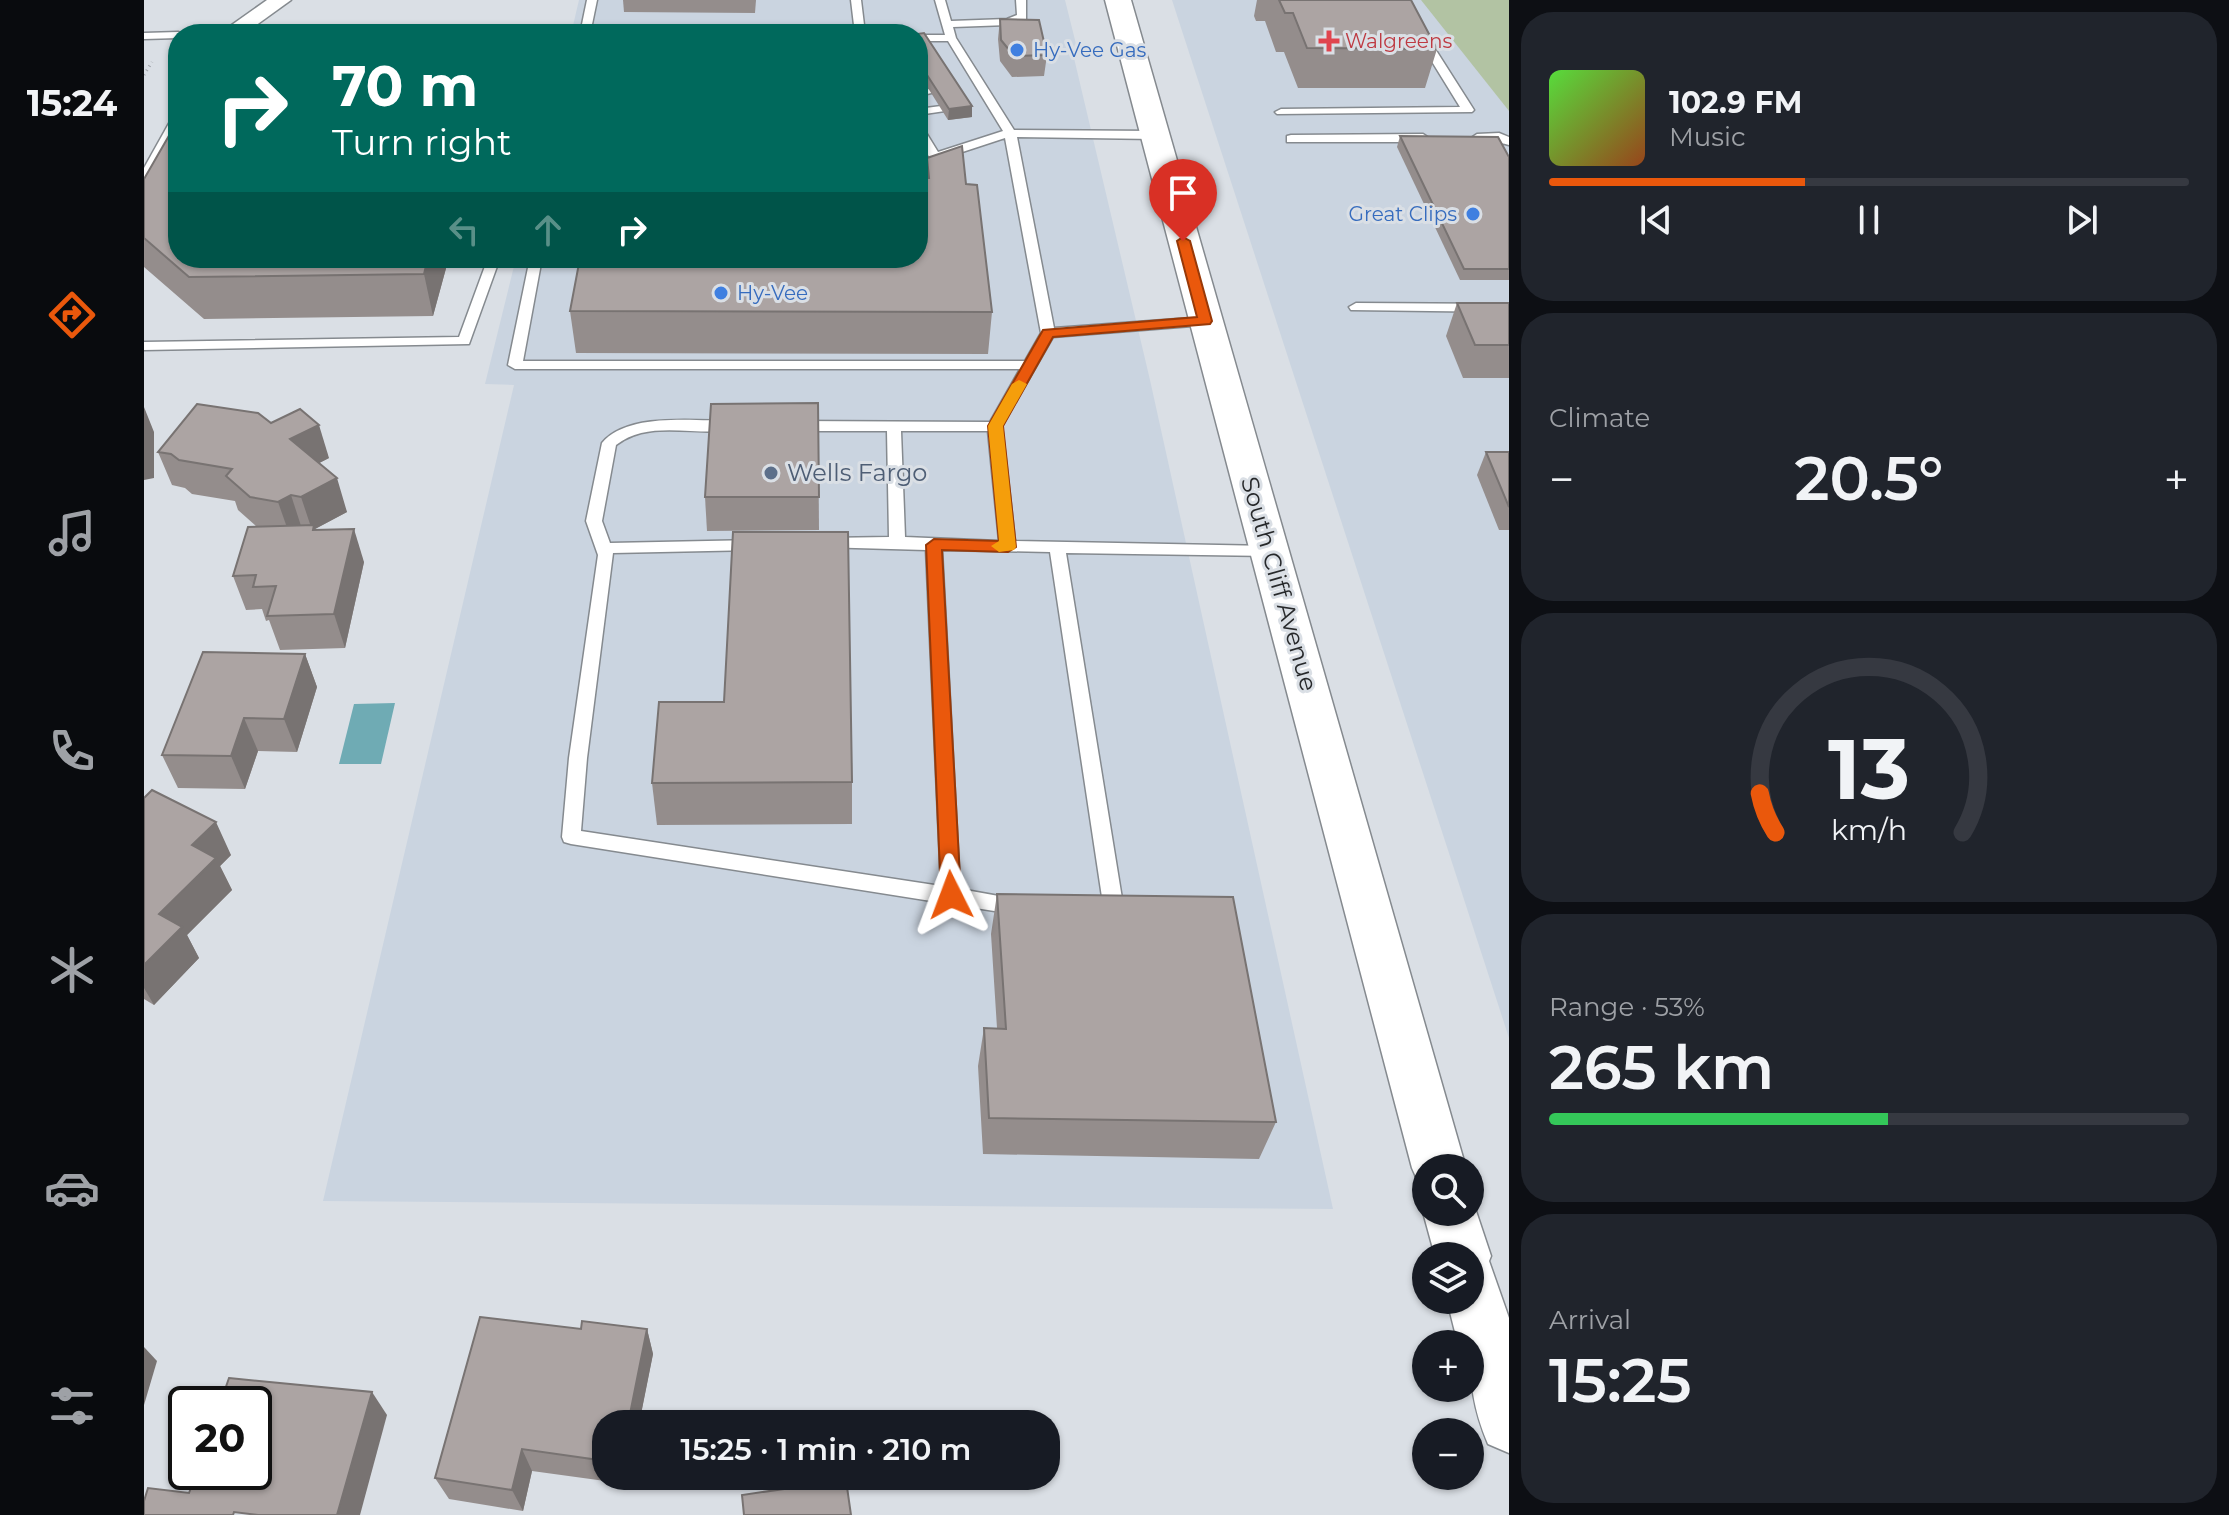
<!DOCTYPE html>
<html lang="en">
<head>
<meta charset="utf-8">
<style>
	:root { --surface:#171b24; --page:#20242c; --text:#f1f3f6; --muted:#9ea1a6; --line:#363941; --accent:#ea580c }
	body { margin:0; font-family:Montserrat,sans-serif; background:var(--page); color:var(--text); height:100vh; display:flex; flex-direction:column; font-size:30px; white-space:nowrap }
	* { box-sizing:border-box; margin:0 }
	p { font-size:26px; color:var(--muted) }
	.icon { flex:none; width:44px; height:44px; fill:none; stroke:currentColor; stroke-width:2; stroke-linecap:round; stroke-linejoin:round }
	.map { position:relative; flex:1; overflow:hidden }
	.panel { display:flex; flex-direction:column; gap:12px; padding:12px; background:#0d0f14; width:720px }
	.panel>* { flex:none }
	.guide { position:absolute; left:24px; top:24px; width:760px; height:244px; border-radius:32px; box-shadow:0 2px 6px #0004; background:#00695c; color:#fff; overflow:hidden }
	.fabs { position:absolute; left:1268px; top:1154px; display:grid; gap:16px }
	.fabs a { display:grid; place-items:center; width:72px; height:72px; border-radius:50%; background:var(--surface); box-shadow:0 2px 6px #0004; font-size:40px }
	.speed { position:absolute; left:24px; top:1386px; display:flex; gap:16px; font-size:40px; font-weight:700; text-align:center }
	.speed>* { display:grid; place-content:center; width:104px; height:104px; border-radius:50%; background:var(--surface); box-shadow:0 2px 6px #0004; line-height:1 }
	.speed .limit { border:4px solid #111; border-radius:12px; background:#fff; color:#111 }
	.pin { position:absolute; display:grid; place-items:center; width:68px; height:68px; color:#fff; margin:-82px -34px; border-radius:50% 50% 50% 0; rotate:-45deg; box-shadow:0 0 8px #0007 }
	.pin .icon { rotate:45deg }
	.me { position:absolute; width:88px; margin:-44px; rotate:357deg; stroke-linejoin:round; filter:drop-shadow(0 0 6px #0008) }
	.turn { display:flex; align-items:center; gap:28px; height:168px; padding:0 32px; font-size:36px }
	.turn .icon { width:104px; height:104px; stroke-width:2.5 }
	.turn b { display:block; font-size:56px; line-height:68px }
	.lanes { display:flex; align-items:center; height:76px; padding:0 32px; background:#0003; justify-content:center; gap:40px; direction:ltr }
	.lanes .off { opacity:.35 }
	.big { font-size:60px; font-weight:600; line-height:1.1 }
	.panel .tile { flex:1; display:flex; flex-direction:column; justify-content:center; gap:12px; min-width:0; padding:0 28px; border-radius:32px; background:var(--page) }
	.panel .dial { align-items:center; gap:0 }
	.dial svg { height:208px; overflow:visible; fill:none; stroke:var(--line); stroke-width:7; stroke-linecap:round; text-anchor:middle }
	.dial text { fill:var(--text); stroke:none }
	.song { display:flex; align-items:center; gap:24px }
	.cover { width:96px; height:96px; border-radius:12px; background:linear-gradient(135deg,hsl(110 70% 55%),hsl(20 70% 35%)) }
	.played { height:8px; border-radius:4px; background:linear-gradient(90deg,var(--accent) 40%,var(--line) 40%) }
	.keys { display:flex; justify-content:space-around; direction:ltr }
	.heat { display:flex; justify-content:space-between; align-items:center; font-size:44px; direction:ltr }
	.charge { height:12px; border-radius:6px; background:linear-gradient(90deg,#34c759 53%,var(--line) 0) }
	.trip { position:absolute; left:448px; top:1410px; width:468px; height:80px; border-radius:32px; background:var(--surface); box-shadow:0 2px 6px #0004; font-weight:600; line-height:80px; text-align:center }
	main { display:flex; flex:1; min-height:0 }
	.menu { display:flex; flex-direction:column; width:144px; justify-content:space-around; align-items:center; background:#090b0e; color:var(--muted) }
	.menu .icon { width:56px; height:56px }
	.menu .current { color:var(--accent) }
	.menu b { font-size:36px; color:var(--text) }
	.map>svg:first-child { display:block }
	.built { fill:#cad4e0 }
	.green { fill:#b2c3a3 }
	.water { fill:#6fabb4 }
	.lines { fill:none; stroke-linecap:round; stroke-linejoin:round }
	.lane-casing { stroke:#858a8f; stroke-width:3 }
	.street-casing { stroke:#858a8f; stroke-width:3 }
	.secondary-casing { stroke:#858a8f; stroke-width:3 }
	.path { stroke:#9fa3a8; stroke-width:3; stroke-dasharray:1 4; stroke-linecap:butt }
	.lane { fill:#fff; fill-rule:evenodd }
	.street { fill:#fff; fill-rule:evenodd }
	.secondary { fill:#fff; fill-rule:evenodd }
	.wall { fill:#948d8c }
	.shaded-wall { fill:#787372 }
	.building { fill:#aca4a3; stroke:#787372; stroke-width:2 }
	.route { fill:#ea580c; stroke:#983908; stroke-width:2 }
	.slow { fill:#f59e0b }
	.health-dot { fill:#e0444e; stroke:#dadfe5; stroke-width:3 }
	.shop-dot { fill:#3f7fe0; stroke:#dadfe5; stroke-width:3 }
	.service-dot { fill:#5c6f8a; stroke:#dadfe5; stroke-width:3 }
	.labels { text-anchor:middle; stroke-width:6; stroke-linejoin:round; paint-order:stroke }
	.far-health-label { font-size:20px; fill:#be3a42; stroke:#dadfe5; text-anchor:start }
	.far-shop-label { font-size:20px; fill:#366cbe; stroke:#dadfe5; text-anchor:start }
	.service-label { font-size:24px; fill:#4e5e75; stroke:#dadfe5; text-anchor:start }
	.street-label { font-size:24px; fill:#27292b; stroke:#dadfe5 }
</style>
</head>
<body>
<main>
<nav class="menu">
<b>15:24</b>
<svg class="icon current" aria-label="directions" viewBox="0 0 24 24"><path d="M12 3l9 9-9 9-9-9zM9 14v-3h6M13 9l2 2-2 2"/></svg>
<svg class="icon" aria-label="music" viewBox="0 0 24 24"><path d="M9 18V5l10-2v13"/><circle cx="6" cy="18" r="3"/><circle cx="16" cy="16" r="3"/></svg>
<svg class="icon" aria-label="phone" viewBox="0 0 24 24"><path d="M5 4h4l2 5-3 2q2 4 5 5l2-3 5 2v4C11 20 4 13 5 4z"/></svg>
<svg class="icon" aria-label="climate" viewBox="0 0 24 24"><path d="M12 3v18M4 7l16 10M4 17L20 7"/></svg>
<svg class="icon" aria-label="car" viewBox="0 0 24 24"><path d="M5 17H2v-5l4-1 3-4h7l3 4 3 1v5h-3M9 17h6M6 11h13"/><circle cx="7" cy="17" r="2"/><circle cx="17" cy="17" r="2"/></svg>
<svg class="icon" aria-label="filters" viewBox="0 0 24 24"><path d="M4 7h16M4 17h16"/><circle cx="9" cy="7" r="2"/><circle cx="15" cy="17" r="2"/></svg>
</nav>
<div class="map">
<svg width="1365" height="1515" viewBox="0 0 1365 1515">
	<rect width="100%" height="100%" fill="#dadfe5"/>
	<g class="built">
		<path d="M435,0H921L933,48L930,58L1006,380L1189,1209L179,1201L370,385L341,384L372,258H774V34H427Z"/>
		<path d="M1028,0H1280L1365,111V1038Z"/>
	</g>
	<path class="green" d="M1277,0H1365V111Z"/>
	<path class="water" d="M251,703L237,764H195L210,704Z"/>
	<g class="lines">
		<defs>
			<g id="lane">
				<path d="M443,0H453L446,34H436Z"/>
				<path d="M707,0H717L720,25L725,34H715L710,25Z"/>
				<path d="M791,0H801L807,21L863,19L873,15L872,0H882V19L864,25L809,27L812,38L870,130L1011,131L1017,135L1011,139L873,137L910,328L1061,317L1068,321L1061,325L909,337L858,426L871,541L1126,546L1134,551L1126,556L922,553L981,917L978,923L971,925L964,923L961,917L906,552L798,550L816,889L883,901L886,907L883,913L876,915L427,844L420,842L418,837L425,758L454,555L442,521L458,443C484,412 551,421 589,421L596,426L594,429C555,438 506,418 472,445L458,521L466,543L612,540L620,545L612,550L469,553L443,758L437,831L797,886L782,550L676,547L674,543L676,539L682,538L745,537L743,431H651L644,426L651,421L846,422L876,369H371L364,365L386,258H398L379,361H881L897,333L861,138L791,161L787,160L774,138V124L778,126L794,152L859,131L804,41H774V35H801ZM757,431H844L855,541L761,537Z"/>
				<path d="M1250,0H1260L1330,110L1328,112L1133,114L1131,112L1137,109L1316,107Z"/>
				<path d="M0,33L34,32L39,34H34V38L0,39Z"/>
				<path d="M774,72L779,73V77L774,78Z"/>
				<path d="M774,90L786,89L792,92L774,96Z"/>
				<path d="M797,106L801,107V111L774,115V109Z"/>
				<path d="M34,115V128L6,179L0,183V168L28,118Z"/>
				<path d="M1355,133L1365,137V145C1354,141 1336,144 1327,138L1333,134Z"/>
				<path d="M1147,135L1279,134L1285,138L1279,142H1143V136Z"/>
				<path d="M344,258H356L325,344L0,350V342L315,337Z"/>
				<path d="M1212,303L1365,304V312L1207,310L1205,307Z"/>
			</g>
			<path id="street" d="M123,0H147L100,34H75Z"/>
			<g id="secondary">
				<path d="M961,0H987L1322,1168H1282V1188L1276,1186L1268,1168Z"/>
				<path d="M1326,1193L1347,1256L1345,1261L1365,1318V1453L1344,1444C1329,1408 1326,1383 1326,1344H1314L1303,1300H1326V1256H1291L1279,1212L1282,1206V1212H1326Z"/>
			</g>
		</defs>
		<use href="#lane" class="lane-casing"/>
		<use href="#street" class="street-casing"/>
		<use href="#secondary" class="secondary-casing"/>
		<path class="path" d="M0,75L8,62"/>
		<use href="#lane" class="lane"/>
		<use href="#street" class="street"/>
		<use href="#secondary" class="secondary"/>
	</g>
	<g class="wall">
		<path d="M479,0H612L611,13L480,12Z"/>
		<path d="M1113,0H1267L1293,49L1281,88H1154L1140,52H1132L1121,21H1112L1110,16Z"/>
		<path d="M856,19L903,55L900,76L868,77L856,61L854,39Z"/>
		<path d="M774,34L828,117L804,120L774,72Z"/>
		<path d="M1256,136L1365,157V280H1316L1253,147Z"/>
		<path d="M783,158L822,184L848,312L844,354L432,353L426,311L782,178Z"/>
		<path d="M0,179L34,258H303L304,261L289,316L60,319L0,267Z"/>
		<path d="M1313,303H1365V378H1319L1302,336Z"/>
		<path d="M674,403L675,530L563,531L561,497Z"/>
		<path d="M127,423L185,458L175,463L203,512L171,529L172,530L220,562L201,648L136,650L125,620L122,621L118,609L102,610L89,576L113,527L94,510L91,501L48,494L41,488L28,485L14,452Z"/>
		<path d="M1342,452H1365V530H1355L1333,475Z"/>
		<path d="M161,654L173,687L153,752L114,751L101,789L34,788L18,755Z"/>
		<path d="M708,782V824L513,825L508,783Z"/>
		<path d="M0,798L87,855L76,866L88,890L43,935L55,958L10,1005L0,999Z"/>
		<path d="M853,894L1132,1122L1115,1159L839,1154L834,1066L840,1028H853L847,934Z"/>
		<path d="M437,1329H503L509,1354L495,1424H462V1476H485L483,1484L388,1471L379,1511L305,1499L291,1478Z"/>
	</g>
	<g class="shaded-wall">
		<path d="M828,106V117L804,120L805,109Z"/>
		<path d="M284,258H303L304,261L289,316L280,274Z"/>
		<path d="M0,407L10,432V478L0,480Z"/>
		<path d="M175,425L185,458L156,473L146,439Z"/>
		<path d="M193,478L203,512L171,529L181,558L168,530L157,497Z"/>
		<path d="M147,495L158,529L146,536L134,502Z"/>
		<path d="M210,529L220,562L201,648L190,614Z"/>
		<path d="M161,654L173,687L153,752L140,719Z"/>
		<path d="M100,718L114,751L101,789L87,756Z"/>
		<path d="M72,822L87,855L76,866L88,890L43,935L55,958L10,1005L0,988V965L15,914L48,845Z"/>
		<path d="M503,1329L509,1354L495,1424H484Z"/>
		<path d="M0,1347L13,1361L0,1405Z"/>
		<path d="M228,1392L243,1415L216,1515H193Z"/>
		<path d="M378,1449L388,1471L379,1511L368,1490Z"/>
	</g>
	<g class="building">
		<path d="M1135,0H1267L1293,49L1163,48L1149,13H1141Z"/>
		<path d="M856,19L895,20L903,55L870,56L857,40Z"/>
		<path d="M780,33L828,106L805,109L774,61L773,34Z"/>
		<path d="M34,120V258H284L280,274L45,277L0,238V179Z"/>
		<path d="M1256,136L1354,137L1365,157V269H1320Z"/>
		<path d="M818,146L822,184L833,185L848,312L426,311L436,258H774V178H785L783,158Z"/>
		<path d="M1313,303H1365V345H1331Z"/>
		<path d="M674,403L675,497H561L567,404Z"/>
		<path d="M53,404L114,413L127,423L156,409L175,425L146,439L193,478L157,497L147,495L134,502L106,497L82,476L88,469L35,460L27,454L14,452Z"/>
		<path d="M1342,452H1365V507Z"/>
		<path d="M170,525L169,530L210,529L190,614L123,616L132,586L109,587L112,575L89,576L104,527Z"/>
		<path d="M589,532H704L708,782L508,783L515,702H580Z"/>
		<path d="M59,652L161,654L140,719L100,718L87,756L18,755Z"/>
		<path d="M8,790L72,822L48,845L72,858L15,914L38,927L0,965V798Z"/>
		<path d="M853,894L1089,897L1132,1122L845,1118L840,1028L862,1029Z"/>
		<path d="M336,1317L437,1329L438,1321L503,1329L484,1424H462V1461L378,1449L368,1490L291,1478Z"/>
		<path d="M85,1378L228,1392L193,1515H114L90,1512L89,1515H0V1501L4,1488L45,1493L53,1472H110V1404H76Z"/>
		<path d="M702,1480L707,1515H600L598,1495Z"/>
	</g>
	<path class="route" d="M1039,237L1046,241L1068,321L1066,324L909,337L859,426L872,547L864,552L798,550L817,895L814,901H800L797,895L782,545L790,539L855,541L844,426L899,330L1053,317L1033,241Z"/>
	<path class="slow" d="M875,380L883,384L859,426L872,547L870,550L855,552L847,546L855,541L844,426L868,384Z"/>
	<path class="health-dot" d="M1181 29h8v8h8v8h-8v8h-8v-8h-8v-8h8z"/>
	<g class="shop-dot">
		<circle cx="873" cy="50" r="8"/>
		<circle cx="1329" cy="214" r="8"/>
		<circle cx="577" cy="293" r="8"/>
	</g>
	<circle class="service-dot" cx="627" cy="473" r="8"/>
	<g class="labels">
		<g class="far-health-label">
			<text x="1201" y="48">Walgreens</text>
		</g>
		<g class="far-shop-label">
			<text x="889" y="57">Hy-Vee Gas</text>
			<text x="1313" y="221" text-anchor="end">Great Clips</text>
			<text x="593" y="300">Hy-Vee</text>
		</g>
		<g class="service-label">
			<text x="643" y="481">Wells Fargo</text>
		</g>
		<g class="street-label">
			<text transform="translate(1135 584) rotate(74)" y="8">South Cliff Avenue</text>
		</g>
	</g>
</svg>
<div class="fabs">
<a><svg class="icon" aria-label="search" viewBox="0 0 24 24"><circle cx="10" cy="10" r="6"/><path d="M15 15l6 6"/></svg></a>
<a><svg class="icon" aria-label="layers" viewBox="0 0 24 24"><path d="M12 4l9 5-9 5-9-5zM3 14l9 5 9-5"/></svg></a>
<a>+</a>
<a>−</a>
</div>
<div class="speed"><div class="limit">20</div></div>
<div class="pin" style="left:1039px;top:241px;background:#d93025"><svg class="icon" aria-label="arrive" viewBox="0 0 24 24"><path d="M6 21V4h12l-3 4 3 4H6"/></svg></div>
<svg class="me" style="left:807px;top:895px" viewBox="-20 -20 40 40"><path d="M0-17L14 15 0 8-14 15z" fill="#ea580c" stroke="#fff" stroke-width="4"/></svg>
<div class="trip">15:25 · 1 min · 210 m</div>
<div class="guide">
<div class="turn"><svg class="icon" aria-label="right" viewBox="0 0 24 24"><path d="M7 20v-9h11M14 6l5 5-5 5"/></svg><div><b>70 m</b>Turn right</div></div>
<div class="lanes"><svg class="icon off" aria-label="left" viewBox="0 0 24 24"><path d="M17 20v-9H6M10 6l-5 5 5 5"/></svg><svg class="icon off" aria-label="ahead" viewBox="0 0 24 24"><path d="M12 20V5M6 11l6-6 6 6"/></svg><svg class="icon" aria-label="right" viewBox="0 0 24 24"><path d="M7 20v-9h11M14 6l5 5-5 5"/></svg></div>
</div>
</div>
<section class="panel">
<div class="tile">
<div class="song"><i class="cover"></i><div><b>102.9 FM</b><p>Music</p></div></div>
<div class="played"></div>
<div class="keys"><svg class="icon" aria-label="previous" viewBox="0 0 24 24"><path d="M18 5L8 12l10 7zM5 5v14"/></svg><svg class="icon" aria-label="pause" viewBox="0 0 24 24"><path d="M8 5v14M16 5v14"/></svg><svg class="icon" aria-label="next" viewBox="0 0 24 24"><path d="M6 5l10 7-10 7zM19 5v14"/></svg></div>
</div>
<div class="tile"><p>Climate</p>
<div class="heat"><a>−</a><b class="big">20.5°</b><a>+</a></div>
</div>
<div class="tile dial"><svg viewBox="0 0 100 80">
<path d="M14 69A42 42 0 1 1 86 69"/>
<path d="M14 69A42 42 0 0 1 8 54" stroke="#ea580c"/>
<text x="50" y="56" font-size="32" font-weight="700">13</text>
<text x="50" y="72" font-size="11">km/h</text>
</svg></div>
<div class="tile"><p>Range · 53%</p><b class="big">265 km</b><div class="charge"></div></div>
<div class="tile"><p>Arrival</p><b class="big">15:25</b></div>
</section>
</main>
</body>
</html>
